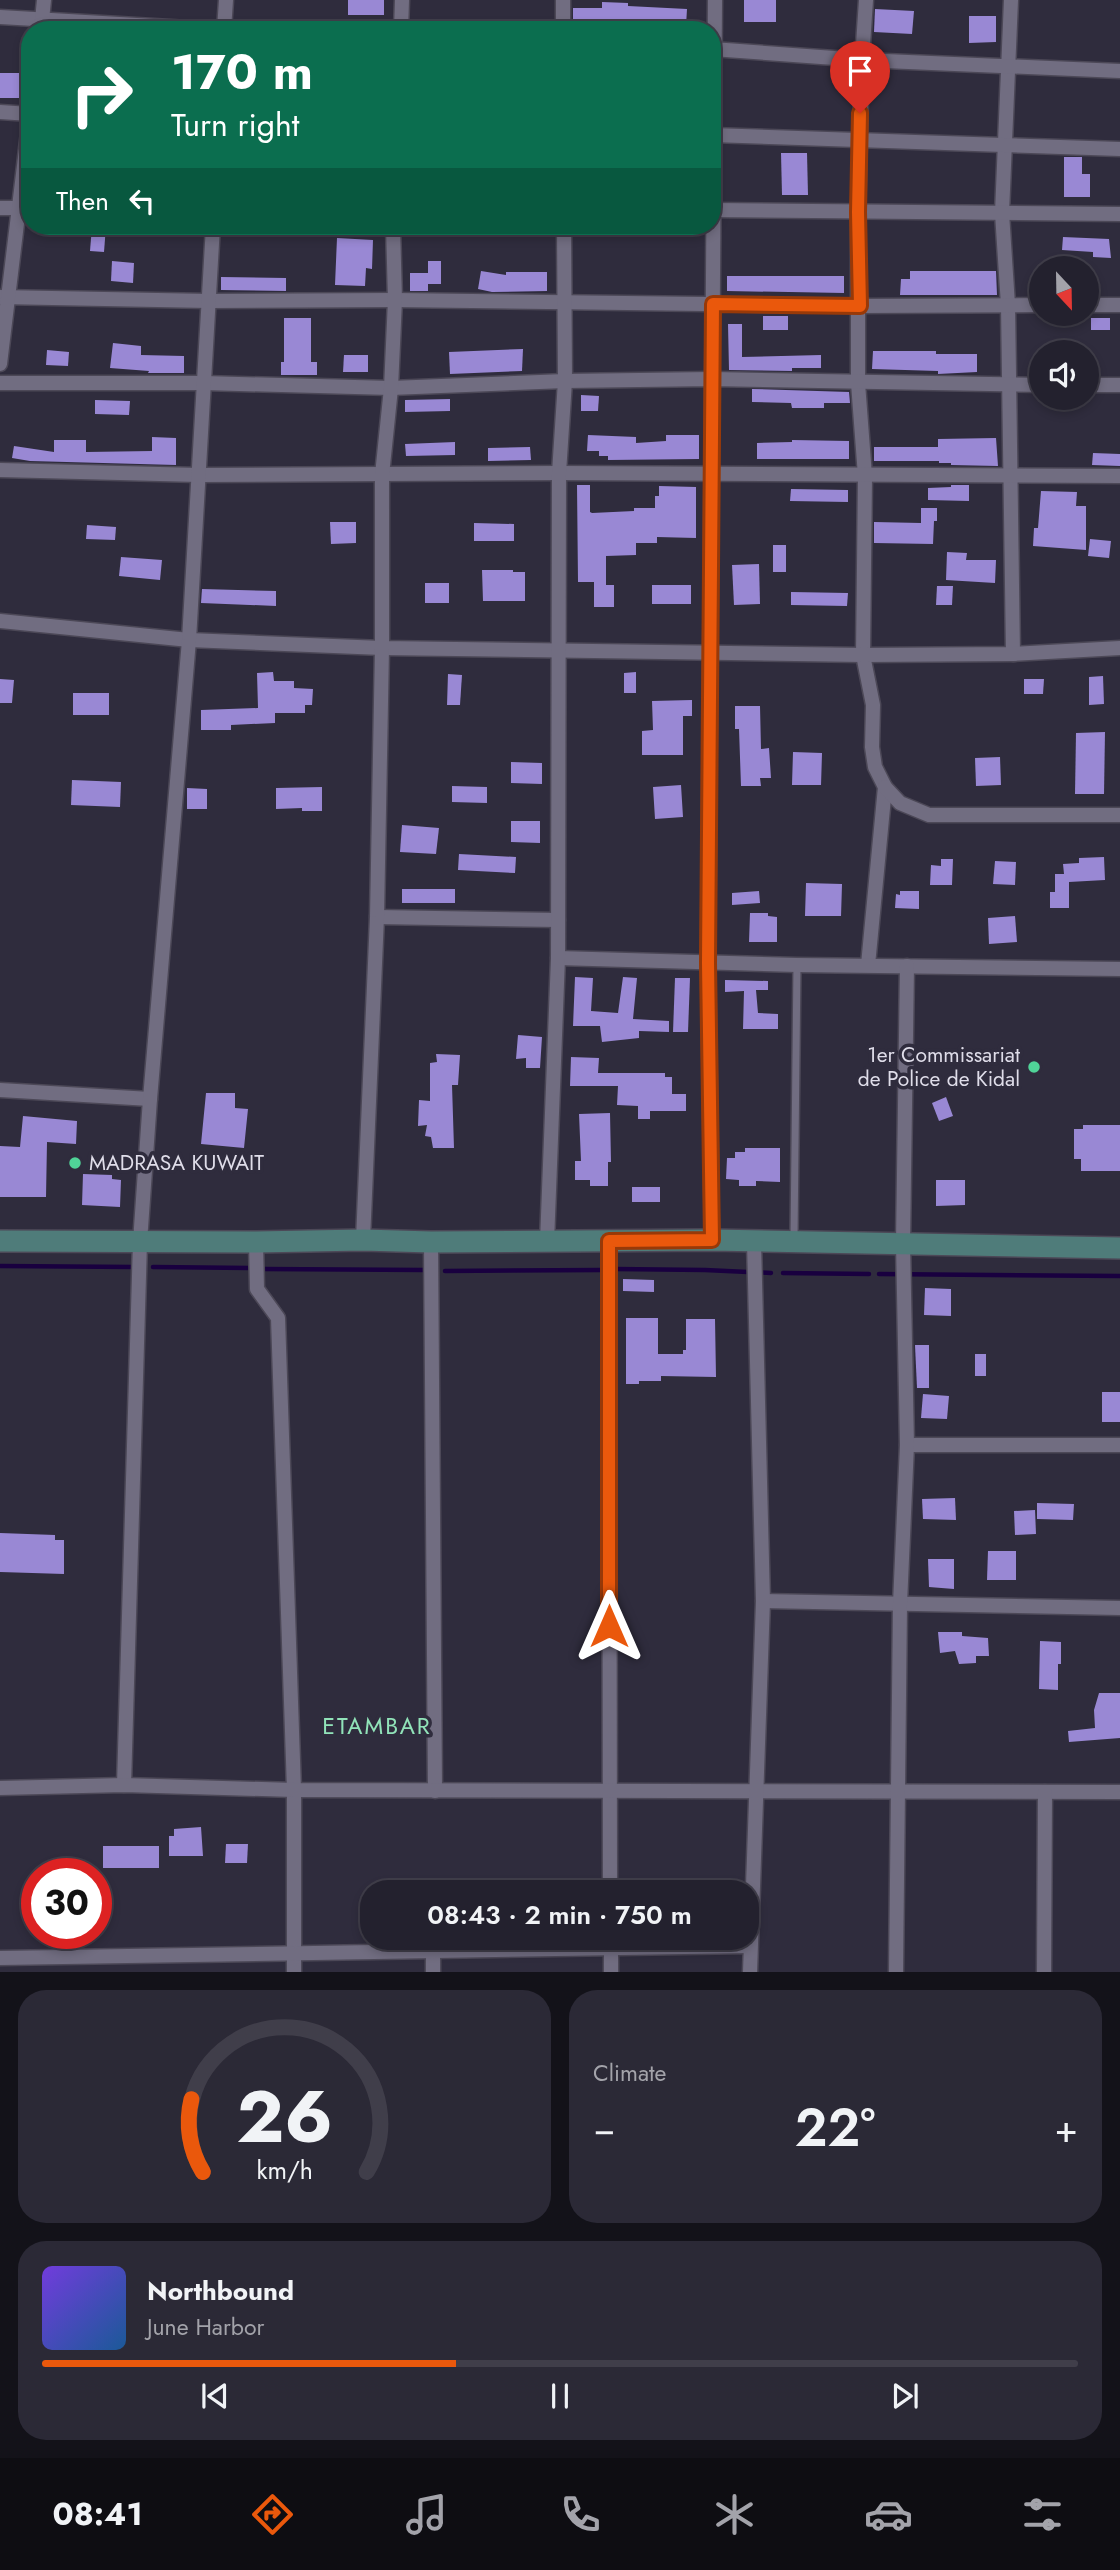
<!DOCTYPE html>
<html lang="en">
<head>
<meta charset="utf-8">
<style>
	:root { --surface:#23212e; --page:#2b2936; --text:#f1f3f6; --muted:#a3a3aa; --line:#403e4a; --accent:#ea580c }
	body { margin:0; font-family:Jost,sans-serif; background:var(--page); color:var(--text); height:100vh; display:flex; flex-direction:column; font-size:26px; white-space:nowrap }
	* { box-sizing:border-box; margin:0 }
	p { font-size:23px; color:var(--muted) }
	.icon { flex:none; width:38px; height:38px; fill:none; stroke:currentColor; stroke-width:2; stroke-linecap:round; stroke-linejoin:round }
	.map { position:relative; height:1972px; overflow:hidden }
	.drawer { display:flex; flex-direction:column; gap:18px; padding:18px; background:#131219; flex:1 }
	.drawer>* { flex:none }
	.banner { position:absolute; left:21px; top:21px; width:700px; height:214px; border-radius:28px; box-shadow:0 4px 10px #0003,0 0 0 2px var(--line); background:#0b6e4f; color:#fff; overflow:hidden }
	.needle { width:46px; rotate:158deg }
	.controls { position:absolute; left:1029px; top:256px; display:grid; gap:14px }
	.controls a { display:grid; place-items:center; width:70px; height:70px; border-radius:50%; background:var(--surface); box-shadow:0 4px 10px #0003,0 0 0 2px var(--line); font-size:35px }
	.speed { position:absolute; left:21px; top:1858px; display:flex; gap:14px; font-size:35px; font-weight:700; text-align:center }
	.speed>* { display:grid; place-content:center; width:91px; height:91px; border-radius:50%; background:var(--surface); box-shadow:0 4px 10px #0003,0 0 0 2px var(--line); line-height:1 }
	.speed .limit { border:10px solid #d22; background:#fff; color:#111 }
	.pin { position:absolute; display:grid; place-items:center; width:60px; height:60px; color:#fff; margin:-72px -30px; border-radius:50% 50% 50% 0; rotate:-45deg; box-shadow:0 0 7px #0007 }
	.pin .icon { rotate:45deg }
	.me { position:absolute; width:77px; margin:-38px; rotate:0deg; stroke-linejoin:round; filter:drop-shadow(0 0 5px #0008) }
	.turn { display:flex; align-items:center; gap:24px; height:147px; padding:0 35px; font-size:32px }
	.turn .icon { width:91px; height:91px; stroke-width:2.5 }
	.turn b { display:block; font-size:49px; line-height:60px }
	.then { display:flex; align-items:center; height:66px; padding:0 35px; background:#0003; gap:14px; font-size:26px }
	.big { font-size:52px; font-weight:600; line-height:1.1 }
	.drawer .widget { flex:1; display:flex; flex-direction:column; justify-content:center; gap:10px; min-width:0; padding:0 24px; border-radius:28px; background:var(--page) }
	.drawer .dial { align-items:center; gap:0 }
	.dial svg { height:182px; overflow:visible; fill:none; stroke:var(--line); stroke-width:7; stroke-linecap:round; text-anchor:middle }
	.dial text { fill:var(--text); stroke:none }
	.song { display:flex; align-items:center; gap:21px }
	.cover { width:84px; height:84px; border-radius:10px; background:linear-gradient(135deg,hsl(260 70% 55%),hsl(210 70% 35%)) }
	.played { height:7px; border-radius:4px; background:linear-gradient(90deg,var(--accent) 40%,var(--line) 40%) }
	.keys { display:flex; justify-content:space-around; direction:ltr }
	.heat { display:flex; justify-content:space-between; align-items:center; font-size:38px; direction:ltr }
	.drawer .tiles { flex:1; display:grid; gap:18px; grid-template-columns:1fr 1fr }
	.widget:last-child { grid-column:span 2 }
	.trip { position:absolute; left:360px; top:1880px; width:399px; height:70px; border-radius:28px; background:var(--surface); box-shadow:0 4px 10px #0003,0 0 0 2px var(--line); font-weight:600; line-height:70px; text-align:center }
	.tab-bar { display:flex; height:112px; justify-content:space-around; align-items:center; background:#0e0d12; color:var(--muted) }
	.tab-bar .icon { width:49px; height:49px }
	.tab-bar .current { color:var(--accent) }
	.tab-bar b { font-size:32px; color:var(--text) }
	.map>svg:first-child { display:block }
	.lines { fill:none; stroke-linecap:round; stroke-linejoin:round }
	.stream { stroke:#19003f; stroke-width:4.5 }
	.building { fill:#9988d4 }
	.lane-casing { stroke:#4c4857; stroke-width:10 }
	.street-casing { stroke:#4c4857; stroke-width:17 }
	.secondary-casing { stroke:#4c4857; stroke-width:24 }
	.lane { stroke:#716d81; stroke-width:7 }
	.street { stroke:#716d81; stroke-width:14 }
	.secondary { stroke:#4f7c7a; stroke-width:21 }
	.route-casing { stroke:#983908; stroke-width:18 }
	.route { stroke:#ea580c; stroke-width:12 }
	.poi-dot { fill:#50d398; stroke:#2f2c3d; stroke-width:2.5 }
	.labels { text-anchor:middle; stroke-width:7; stroke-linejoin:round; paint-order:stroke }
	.poi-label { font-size:21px; fill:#dfdde9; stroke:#2f2c3d; text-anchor:end }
	.neighbourhood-label { font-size:23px; letter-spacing:2px; fill:#91e3b9; stroke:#2f2c3d }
</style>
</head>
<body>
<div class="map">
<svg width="1120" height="1972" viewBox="0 0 1120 1972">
	<rect width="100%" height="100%" fill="#2f2c3d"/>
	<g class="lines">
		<g class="stream">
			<path d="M0,1266L134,1267"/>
			<path d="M153,1267L250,1268"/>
			<path d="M263,1269L424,1270"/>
			<path d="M615,1269L705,1270L771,1273"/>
			<path d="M445,1271L601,1270"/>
			<path d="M783,1273L869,1274"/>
			<path d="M879,1274L1120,1276"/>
		</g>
	</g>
	<g class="building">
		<rect x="348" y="0" width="36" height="15"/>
		<rect x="744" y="0" width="32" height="22"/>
		<path d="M602,2L628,3V6L687,9L686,26L646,24V20H573V8H602Z"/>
		<path d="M875,9L914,11L912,34L874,32Z"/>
		<path d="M969,16H996V42L969,43Z"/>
		<rect x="0" y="73" width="19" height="25"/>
		<path d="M781,153H807L808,195H782Z"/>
		<path d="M1064,157H1082V174H1090V197H1064Z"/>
		<path d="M92,226H106L104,252L90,251Z"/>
		<path d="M1063,237L1109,239L1111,258L1093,257V252L1062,250Z"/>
		<path d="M337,238L373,240L372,269L366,268L365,286L335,285Z"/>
		<path d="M112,261L134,263L133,283L111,281Z"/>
		<path d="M428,261H441V284H428V291H410V273H428Z"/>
		<path d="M481,271L506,275V272H547V291L492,292L478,289Z"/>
		<path d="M910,271H996L997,295H900L901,279H910Z"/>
		<path d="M727,276H844V293L727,291Z"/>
		<path d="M221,277L286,278V291L221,290Z"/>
		<rect x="763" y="316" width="25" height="14"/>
		<path d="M284,318H311V362H317V375H281V362H284Z"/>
		<rect x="1091" y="318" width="19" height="12"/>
		<path d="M728,324H742V357L821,355V368H792V371L729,370Z"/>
		<path d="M113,343L141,346V355L184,356V373H148L149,371L110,368Z"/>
		<path d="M523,349L522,371L450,374L449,352Z"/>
		<path d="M47,350L69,352L68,366L46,365Z"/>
		<path d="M873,351H936V354H977V372L938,374V371L872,369Z"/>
		<path d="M344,355H368V372H343Z"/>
		<path d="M752,389L849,392L850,403H824V408H792L791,403L752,402Z"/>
		<path d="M581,395L599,396L598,411H581Z"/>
		<path d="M450,399V411L405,412V400Z"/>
		<path d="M95,400L130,401L129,415L95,414Z"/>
		<path d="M588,435L636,437V443L666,441V435H699V459L608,460V456H599V451H587Z"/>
		<path d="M152,437L176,438V465L30,461L12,458L14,446L54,452V440H86V452L152,451Z"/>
		<path d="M996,438L998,466L951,465V463H939V461H874V447H938V439Z"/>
		<path d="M792,440L849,441V459H757V443L792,442Z"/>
		<path d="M455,442V455L406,456L405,444Z"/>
		<path d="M530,447L531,460L488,461V448Z"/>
		<path d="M1093,453L1120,454V466L1092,465Z"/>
		<path d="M577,485H590V512L592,513L634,511V508H655V496H659V486L696,487V538L657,537V543H636V555L606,556V585H614V607H594V582H578Z"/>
		<path d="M951,485H969V501L928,500V488L951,487Z"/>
		<path d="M791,489L848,490V502L790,501Z"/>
		<path d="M1041,491L1077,492L1076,506H1086V550L1033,546L1034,528H1038Z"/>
		<path d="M921,508H937V521H934L933,544L874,543V522L921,523Z"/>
		<path d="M330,522H356V543L331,544Z"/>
		<path d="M474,523L514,524V541H474Z"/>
		<path d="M87,525L116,527L115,540L86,539Z"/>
		<path d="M1090,539L1111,541L1109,558L1088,556Z"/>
		<rect x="773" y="545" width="13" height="27"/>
		<path d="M947,552L967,553L966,560H996L995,583L946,580Z"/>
		<path d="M121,557L162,560L160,580L119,576Z"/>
		<path d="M759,564L760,604L734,605L732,565Z"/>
		<path d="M482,570H513V572H525V601H483Z"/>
		<rect x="425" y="583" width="24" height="20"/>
		<rect x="652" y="585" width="39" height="19"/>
		<path d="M937,586H953L952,605H936Z"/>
		<path d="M202,589L276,591V606L201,603Z"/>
		<path d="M791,592L848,593L847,606L791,605Z"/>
		<path d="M273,672L274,681H294V688L313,689L312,705H305V713H275V723L231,725V730H201V710L258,708L257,673Z"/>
		<path d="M636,672V693H624V673Z"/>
		<path d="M448,674L462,675L460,705H447Z"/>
		<path d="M1103,676L1104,704L1089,705V677Z"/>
		<path d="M0,679L14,680L12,703H0Z"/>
		<path d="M1024,679H1044L1043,694H1024Z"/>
		<rect x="73" y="693" width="36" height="22"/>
		<path d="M692,700V716H683V755H642V731L653,730L652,701Z"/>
		<path d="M735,706H760L761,749L769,748L771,778H760L761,786H741L739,729H735Z"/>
		<path d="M1105,732L1104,794H1075L1076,733Z"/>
		<path d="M793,752L822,753L821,785H792Z"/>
		<path d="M1000,757L1001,785L976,786L975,758Z"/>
		<path d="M511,762L542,763V784L511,783Z"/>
		<path d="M72,780L121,782L120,807L71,805Z"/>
		<path d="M681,785L683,817L655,819L653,787Z"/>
		<path d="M452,786L487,787V803L452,802Z"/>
		<path d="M322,787V811H302V808L276,809V788Z"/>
		<path d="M187,788L207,789V809H187Z"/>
		<path d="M511,821H540V843L511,842Z"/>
		<path d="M402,825L439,828L436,854L400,852Z"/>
		<path d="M459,854L516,857L515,873L458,870Z"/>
		<path d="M1104,857L1105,880L1069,882V908H1050V892H1055V874H1064L1063,864L1079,863V858Z"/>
		<path d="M941,859H953L952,885H930L931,865L941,866Z"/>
		<path d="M995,861L1016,862L1015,885L993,884Z"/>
		<path d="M806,883L842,884L841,916H805Z"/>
		<rect x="402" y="889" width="53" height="14"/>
		<path d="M759,891L760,903L732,905V893Z"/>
		<path d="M900,891H919V909L895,908L896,894L900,895Z"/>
		<path d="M750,913H768V916L777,917V942H749Z"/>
		<path d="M1015,916L1017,942L989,944L988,918Z"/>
		<path d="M575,977L593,978L591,1011L618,1013L623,977L637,978L633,1019L669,1021V1032L639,1031V1038L602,1042L600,1026H573Z"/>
		<path d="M675,978H690L688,1032H673Z"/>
		<path d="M725,980L768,981V990H756L758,1013L778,1014V1029H743L744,991L725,992Z"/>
		<path d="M518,1035L542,1037L540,1068H526V1058L516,1059Z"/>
		<path d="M436,1054L460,1055L458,1085H452L454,1148H433L431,1137L425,1136L427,1125L418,1126L419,1100L430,1101V1063L437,1062Z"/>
		<path d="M571,1057L599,1058L598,1073H665V1077H672V1094H686V1111H650V1119H638V1106L617,1105L618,1086H570Z"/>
		<path d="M206,1093H235V1108L248,1109L244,1148L201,1144Z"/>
		<path d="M946,1097L953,1116L939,1121L932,1103Z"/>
		<path d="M610,1113L611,1162H608V1186H590V1180H575V1161H581L579,1114Z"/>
		<path d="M23,1116L77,1121L76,1144L47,1142L46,1197H0V1146L20,1147Z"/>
		<path d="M1083,1125H1120V1171H1081V1159H1074V1129H1083Z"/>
		<path d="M745,1148H780V1182L756,1181V1186H739V1180L726,1179L727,1158H735V1152H745Z"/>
		<path d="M83,1174L112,1175V1179L121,1180L120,1207L82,1205Z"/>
		<path d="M936,1180H965V1205L936,1206Z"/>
		<rect x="632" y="1187" width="28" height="15"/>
		<path d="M623,1279L654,1280V1292L623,1291Z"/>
		<path d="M925,1288L951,1289V1316L924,1315Z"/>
		<path d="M626,1318H658V1354H683V1350H686V1319H715L716,1377L661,1376V1381H639V1384H626Z"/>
		<path d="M915,1345H929V1388H917Z"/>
		<rect x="975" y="1354" width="11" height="22"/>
		<rect x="1102" y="1392" width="18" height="30"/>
		<path d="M923,1394L949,1396L947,1419L921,1418Z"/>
		<path d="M955,1498L956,1520L923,1519L922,1499Z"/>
		<path d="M1037,1503L1074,1504L1073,1520L1037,1519Z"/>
		<path d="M1035,1510L1036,1534L1015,1535L1014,1511Z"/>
		<path d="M0,1533L55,1535V1540H64V1574L0,1572Z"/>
		<path d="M988,1551H1016V1580H987Z"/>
		<path d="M928,1559H954V1589L929,1587Z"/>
		<path d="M938,1632H962V1636L988,1638L989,1656H976V1663L959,1664L955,1651L940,1653Z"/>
		<path d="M1040,1641L1061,1642V1664H1058V1690L1039,1689Z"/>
		<path d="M1099,1693H1120V1738L1069,1742L1068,1731L1095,1728L1094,1710Z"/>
		<path d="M201,1827L203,1856H169V1836H174V1829Z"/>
		<path d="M226,1844H248L247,1863H225Z"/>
		<rect x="103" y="1846" width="56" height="22"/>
	</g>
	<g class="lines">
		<defs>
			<path id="lane" d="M794,1238L797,965"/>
			<g id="street">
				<path d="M563,0V30"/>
				<path d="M866,0L862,60L858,212V383L865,476L863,655L873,705L872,747L875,767L885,787L868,965"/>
				<path d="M1011,0L1002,213L1008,305L1013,654"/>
				<path d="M0,17L222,30"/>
				<path d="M41,30L44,0"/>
				<path d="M224,30L226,0"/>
				<path d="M401,30L402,0"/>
				<path d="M712,49L862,60L1120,71"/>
				<path d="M0,112L30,114"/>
				<path d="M712,135L1120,149"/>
				<path d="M0,208H30"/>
				<path d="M712,210L1120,214"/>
				<path d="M0,297L209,301L395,300L860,306L1041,305"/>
				<path d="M1087,305H1120"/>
				<path d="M0,364L30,116"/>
				<path d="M0,383H204L391,388L565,381L712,379L1041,385"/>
				<path d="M1087,385H1120"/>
				<path d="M0,470L199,475L559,473L1120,476"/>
				<path d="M0,621L189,640L382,648L863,655L1013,654L1120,648"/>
				<path d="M885,787L900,803L929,815H1120"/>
				<path d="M377,917L558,920"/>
				<path d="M558,958L797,965L1120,969"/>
				<path d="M0,1090L150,1099"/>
				<path d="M363,1240L377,917L382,648V475L391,388L395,300L393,226"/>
				<path d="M712,1240L708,963L715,0"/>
				<path d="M256,1242L257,1289L278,1318L294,1790V1972"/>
				<path d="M431,1242L435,1791"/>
				<path d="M547,1242L558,958L559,473L565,381L564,226"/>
				<path d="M609,1242L610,1892"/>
				<path d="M907,1445H1120"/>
				<path d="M763,1601L1120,1608"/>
				<path d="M124,1785L140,1242L150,1099L189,640L213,226"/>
				<path d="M0,1788L124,1785L294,1790L1120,1792"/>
				<path d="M611,1937V1972"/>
				<path d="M433,1951V1972"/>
				<path d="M0,1958L750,1946"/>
				<path d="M750,1972L763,1601L754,1242"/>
				<path d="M896,1972L900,1604L907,1445L903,1243L907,966"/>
				<path d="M1044,1972L1045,1792"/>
			</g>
			<path id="secondary" d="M0,1241L256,1242L363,1240L431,1242L712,1240L1120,1248"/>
		</defs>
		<use href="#lane" class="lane-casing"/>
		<use href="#street" class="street-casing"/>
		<use href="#secondary" class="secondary-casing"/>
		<use href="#lane" class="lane"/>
		<use href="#street" class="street"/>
		<use href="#secondary" class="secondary"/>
	</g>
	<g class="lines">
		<defs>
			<path id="route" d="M609,1626V1241L712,1240L708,963L713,304L860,306L858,212L860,113"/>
		</defs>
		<use href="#route" class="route-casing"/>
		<use href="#route" class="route"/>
	</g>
	<g class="poi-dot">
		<circle cx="1034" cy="1067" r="7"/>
		<circle cx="75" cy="1163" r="7"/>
	</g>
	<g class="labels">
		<g class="poi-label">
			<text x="1020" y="1062">1er Commissariat<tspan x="1020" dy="24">de Police de Kidal</tspan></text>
			<text x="89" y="1170" text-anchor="start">MADRASA KUWAIT</text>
		</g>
		<g class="neighbourhood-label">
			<text x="377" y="1734">ETAMBAR</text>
		</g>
	</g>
</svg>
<div class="controls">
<a><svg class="needle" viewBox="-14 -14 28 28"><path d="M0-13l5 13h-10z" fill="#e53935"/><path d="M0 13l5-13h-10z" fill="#a3a3aa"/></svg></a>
<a><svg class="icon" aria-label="sound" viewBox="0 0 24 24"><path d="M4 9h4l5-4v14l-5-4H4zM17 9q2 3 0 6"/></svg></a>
</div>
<div class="speed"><div class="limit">30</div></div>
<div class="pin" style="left:860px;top:113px;background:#d93025"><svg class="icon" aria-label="arrive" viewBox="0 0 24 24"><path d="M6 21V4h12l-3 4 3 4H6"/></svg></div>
<svg class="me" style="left:609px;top:1626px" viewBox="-20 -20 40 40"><path d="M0-17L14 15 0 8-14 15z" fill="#ea580c" stroke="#fff" stroke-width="4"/></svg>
<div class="trip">08:43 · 2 min · 750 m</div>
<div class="banner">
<div class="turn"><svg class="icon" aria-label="right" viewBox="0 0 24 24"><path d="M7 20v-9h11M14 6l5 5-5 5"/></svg><div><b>170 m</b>Turn right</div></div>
<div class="then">Then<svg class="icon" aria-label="left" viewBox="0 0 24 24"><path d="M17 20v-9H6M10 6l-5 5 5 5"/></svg></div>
</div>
</div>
<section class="drawer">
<div class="tiles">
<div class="widget dial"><svg viewBox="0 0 100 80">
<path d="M14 69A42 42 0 1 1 86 69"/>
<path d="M14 69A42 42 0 0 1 9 37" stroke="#ea580c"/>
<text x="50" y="56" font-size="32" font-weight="700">26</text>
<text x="50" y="72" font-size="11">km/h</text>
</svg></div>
<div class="widget"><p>Climate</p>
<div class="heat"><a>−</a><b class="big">22°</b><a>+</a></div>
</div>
<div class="widget">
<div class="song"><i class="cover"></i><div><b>Northbound</b><p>June Harbor</p></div></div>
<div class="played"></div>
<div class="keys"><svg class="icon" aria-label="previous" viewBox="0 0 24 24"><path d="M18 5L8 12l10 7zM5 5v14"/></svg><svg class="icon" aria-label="pause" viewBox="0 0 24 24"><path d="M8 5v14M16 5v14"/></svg><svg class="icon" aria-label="next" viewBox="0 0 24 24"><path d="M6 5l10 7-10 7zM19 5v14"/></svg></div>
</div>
</div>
</section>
<nav class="tab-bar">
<b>08:41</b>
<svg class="icon current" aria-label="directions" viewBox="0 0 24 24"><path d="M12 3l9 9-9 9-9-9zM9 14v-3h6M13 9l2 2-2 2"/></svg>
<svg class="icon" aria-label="music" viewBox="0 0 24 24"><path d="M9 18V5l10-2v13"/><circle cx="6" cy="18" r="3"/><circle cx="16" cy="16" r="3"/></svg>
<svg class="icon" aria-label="phone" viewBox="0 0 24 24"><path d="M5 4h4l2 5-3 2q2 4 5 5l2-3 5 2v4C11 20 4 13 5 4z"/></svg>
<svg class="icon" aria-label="climate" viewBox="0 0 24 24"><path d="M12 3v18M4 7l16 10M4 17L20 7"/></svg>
<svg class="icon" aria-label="car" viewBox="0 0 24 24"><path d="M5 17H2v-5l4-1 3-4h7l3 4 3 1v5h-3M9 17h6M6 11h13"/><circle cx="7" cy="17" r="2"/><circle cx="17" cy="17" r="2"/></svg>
<svg class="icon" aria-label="filters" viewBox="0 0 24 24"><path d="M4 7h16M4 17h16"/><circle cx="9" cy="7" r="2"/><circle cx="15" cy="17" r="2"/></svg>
</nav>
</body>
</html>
